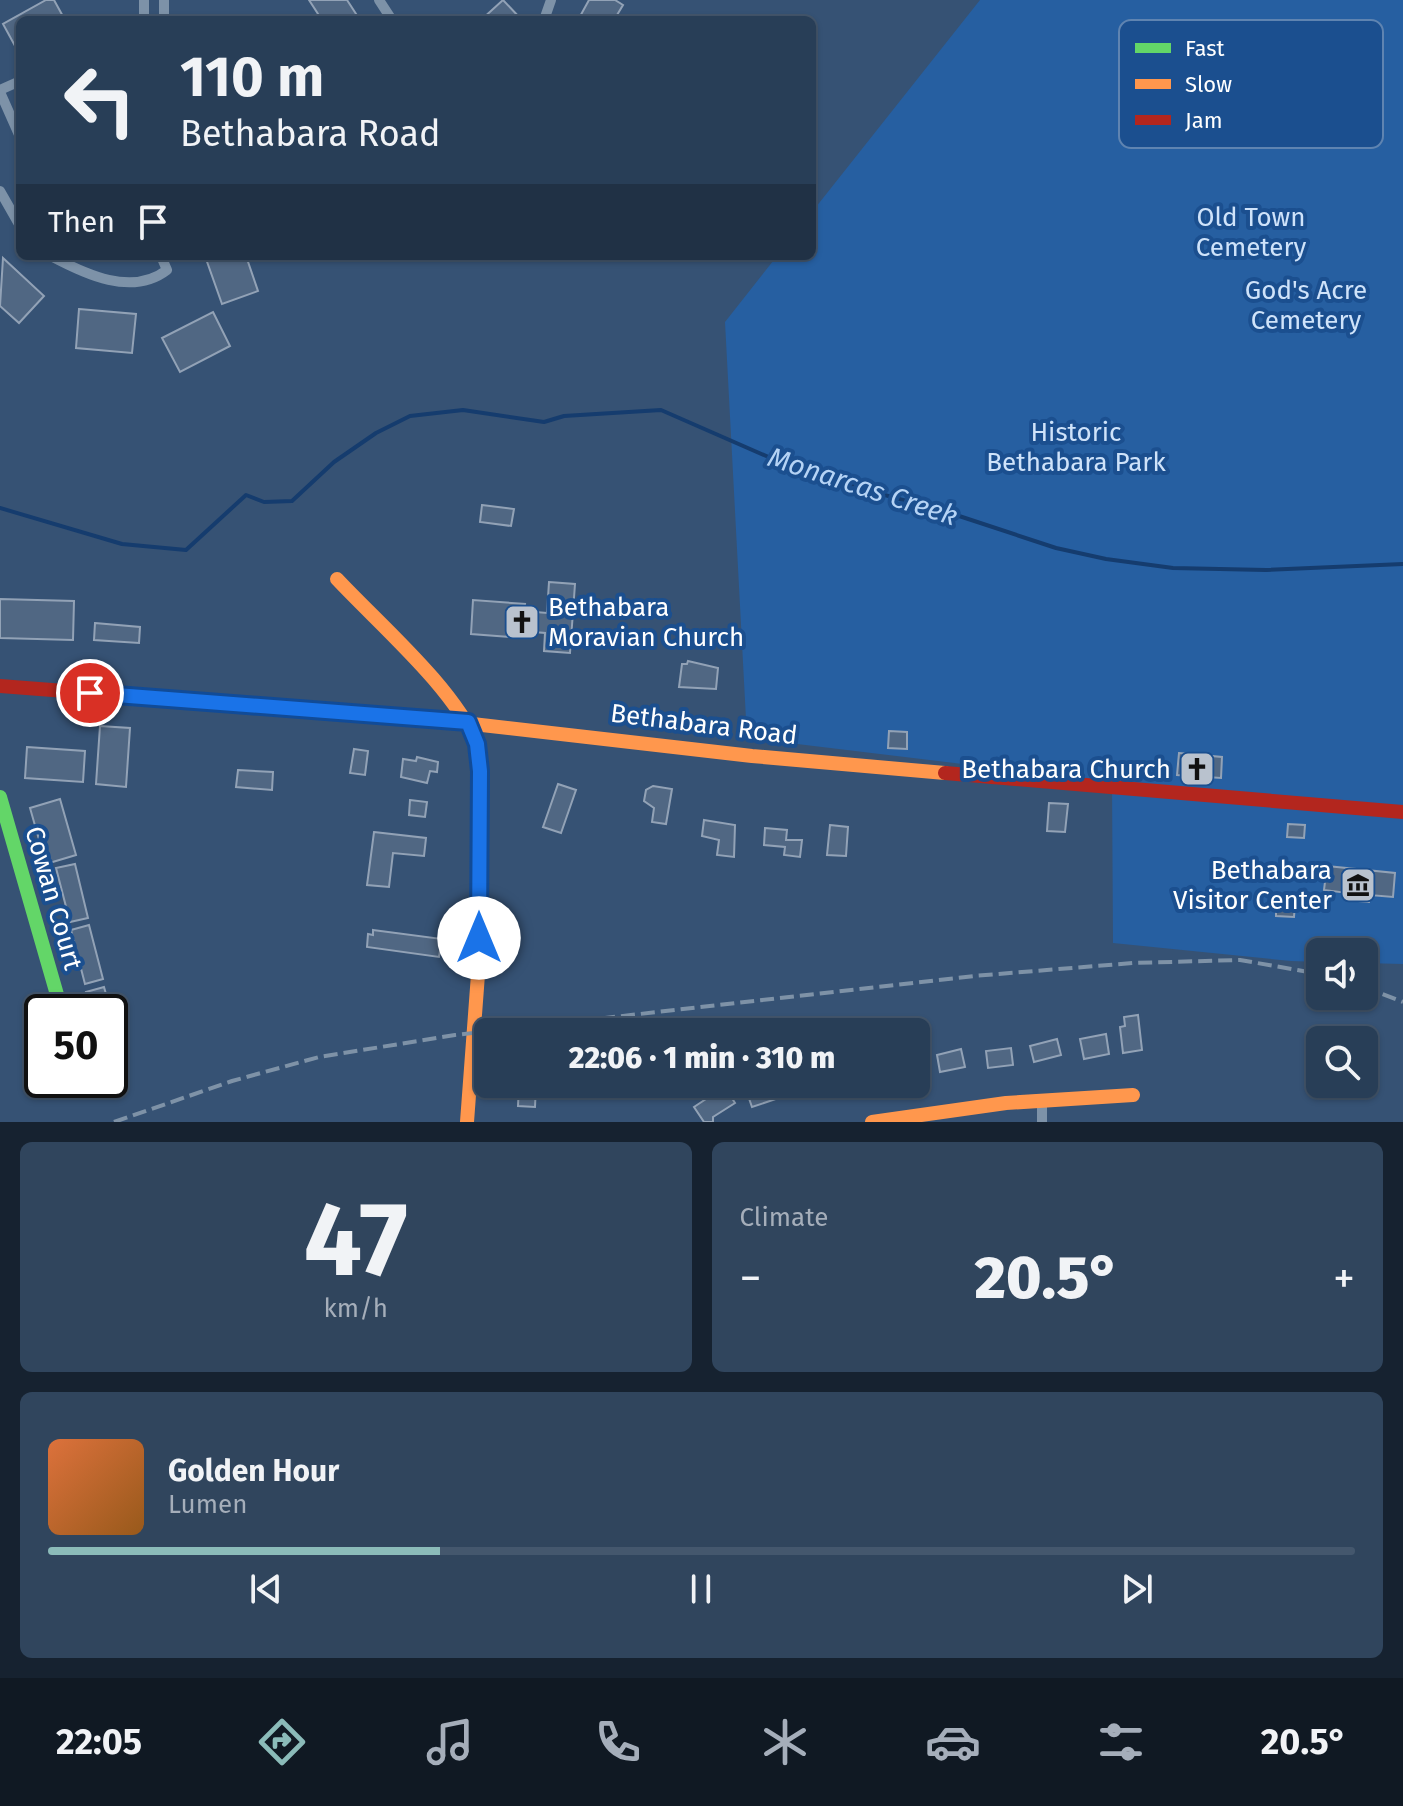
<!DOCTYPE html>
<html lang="en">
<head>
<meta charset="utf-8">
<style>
	:root { --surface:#283e57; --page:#30455d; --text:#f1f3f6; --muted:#a5aeba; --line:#44576d; --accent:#8bbbb9 }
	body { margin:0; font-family:"Fira Sans",sans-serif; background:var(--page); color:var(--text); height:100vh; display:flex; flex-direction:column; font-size:30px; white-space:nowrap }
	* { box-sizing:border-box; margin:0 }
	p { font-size:26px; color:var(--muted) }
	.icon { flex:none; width:44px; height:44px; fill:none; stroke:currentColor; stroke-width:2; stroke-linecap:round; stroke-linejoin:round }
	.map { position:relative; height:1122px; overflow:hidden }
	.details { display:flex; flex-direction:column; gap:20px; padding:20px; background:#162230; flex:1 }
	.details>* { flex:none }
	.hud { position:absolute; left:16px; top:16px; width:800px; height:244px; border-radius:12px; box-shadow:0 2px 6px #0004,0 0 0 2px var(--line); background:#283e57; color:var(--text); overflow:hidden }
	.tools { position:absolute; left:1306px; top:938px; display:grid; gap:16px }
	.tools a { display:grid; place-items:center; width:72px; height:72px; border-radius:12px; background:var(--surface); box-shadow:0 2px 6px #0004,0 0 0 2px var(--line); font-size:40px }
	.speed { position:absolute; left:24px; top:994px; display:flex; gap:16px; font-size:40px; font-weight:700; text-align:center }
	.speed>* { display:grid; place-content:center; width:104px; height:104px; border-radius:50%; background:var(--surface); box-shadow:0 2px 6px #0004,0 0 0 2px var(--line); line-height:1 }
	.speed .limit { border:4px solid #111; border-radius:12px; background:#fff; color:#111 }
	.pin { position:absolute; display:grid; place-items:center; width:68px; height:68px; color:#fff; margin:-34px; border:4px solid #fff; border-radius:50%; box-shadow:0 2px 8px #0007 }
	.me { position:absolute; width:88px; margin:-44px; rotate:0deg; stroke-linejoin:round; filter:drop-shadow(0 0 6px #0008) }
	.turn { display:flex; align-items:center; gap:28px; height:168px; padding:0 32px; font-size:36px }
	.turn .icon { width:104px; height:104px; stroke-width:2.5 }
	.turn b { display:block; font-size:56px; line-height:68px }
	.then { display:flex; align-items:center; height:76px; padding:0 32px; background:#0003; gap:16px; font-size:30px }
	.big { font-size:60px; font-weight:800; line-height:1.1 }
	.details .card { flex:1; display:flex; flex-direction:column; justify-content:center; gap:12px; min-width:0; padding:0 28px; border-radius:12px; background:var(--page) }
	.details .dial { align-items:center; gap:0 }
	.dial b { font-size:104px; line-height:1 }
	.song { display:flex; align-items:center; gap:24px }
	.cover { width:96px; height:96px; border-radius:12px; background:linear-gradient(135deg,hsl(20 70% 55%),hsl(30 70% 35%)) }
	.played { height:8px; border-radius:4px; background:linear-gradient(90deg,var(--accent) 30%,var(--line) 30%) }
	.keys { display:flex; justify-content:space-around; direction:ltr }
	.heat { display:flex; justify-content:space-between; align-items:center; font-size:44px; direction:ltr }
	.details .tiles { flex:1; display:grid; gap:20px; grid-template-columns:1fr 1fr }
	.card:last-child { grid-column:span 2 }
	.trip { position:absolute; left:474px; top:1018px; width:456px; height:80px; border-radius:12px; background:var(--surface); box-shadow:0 2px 6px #0004,0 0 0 2px var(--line); font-weight:800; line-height:80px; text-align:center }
	.tabs { display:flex; height:128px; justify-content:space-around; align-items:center; background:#101923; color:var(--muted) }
	.tabs .icon { width:56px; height:56px }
	.tabs .on { color:var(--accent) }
	.tabs b { font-size:36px; color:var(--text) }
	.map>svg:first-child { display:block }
	.green { fill:#265fa1 }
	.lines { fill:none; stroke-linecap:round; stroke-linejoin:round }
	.stream { stroke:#153c6e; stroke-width:4 }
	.building { fill:#506783; stroke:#92a2b6; stroke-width:2 }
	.street { stroke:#7d92a8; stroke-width:10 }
	.fast { stroke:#63d668; stroke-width:14 }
	.slow { stroke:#ff974d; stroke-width:14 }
	.jam { stroke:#b3261e; stroke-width:14 }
	.rail { stroke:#7e92a7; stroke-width:4; stroke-dasharray:14 6; stroke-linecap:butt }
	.route-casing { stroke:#114b97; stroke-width:20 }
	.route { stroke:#1a73e8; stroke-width:14 }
	.labels { text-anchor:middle; stroke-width:8; stroke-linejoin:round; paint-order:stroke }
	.park-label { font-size:26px; fill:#cfe3fa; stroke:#1b4f8f }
	.poi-label { font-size:26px; fill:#fff; stroke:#1b4f8f; text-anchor:end }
	.street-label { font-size:26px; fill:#fff; stroke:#1b4f8f }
	.water-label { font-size:28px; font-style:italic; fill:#b5d3f5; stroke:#1b4f8f }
	.key { fill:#1b4f8f; stroke:#5f84b1; stroke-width:2 }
	.key-label { font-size:22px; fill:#fff }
</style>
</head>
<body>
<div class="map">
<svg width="1403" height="1122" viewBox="0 0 1403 1122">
	<rect width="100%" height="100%" fill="#365274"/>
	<path class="green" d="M980,0H1403V964L1364,963V952H1320V962L1291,961L1113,943L1112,782L747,738L725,322L777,256H812V212Z"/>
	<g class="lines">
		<path class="stream" d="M0,508L122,544L186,550L246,495L264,502L292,501L334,462L376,433L410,416L463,410L544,422L564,416L661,410L805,473L950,513L1056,548L1106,559L1173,568L1266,570L1403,564"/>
	</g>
	<g class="building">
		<path d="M46,0H54L65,20H20V55L3,24Z"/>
		<path d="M309,0H347L360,20H322Z"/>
		<path d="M503,0L522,20H481Z"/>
		<path d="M589,0H615L623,5L614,20H578Z"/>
		<path d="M205,256H246L258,291L222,304Z"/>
		<path d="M3,258L44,296L19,323L0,306Z"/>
		<path d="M79,309L136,314L132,353L76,348Z"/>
		<path d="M213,312L230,346L180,372L162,338Z"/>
		<path d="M482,505L514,509L511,526L480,522Z"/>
		<path d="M549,582L575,584L570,653L544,651L545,633L523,631V638L471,634L473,600L525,604L524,611L547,613Z"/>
		<path d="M0,599L74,601L73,640L0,638Z"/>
		<path d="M95,623L140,627L139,643L94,640Z"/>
		<path d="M688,661L718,668L716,689L679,687L682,664H687Z"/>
		<path d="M100,726L130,728L126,787L96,784Z"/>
		<path d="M889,731L907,732V749L888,748Z"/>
		<path d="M27,747L85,751L83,782L25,778Z"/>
		<path d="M354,749L368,751L365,775L350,773Z"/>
		<path d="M1179,753L1222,757L1221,778L1177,775Z"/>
		<path d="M417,757L438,762L437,772L430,771L427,783L401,777L403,759L416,761Z"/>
		<path d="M238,770L273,772L272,790L236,787Z"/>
		<path d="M558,784L576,790L561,833L543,827Z"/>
		<path d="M653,786L672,789L666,824L652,822L654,808L644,801L646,790Z"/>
		<path d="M60,799L76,855L46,864L30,808Z"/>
		<path d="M410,800L427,802L425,817L409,815Z"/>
		<path d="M1049,803L1068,804L1065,832L1047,831Z"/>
		<path d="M704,820L735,825L734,857L717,855L719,840L702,836Z"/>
		<path d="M1288,824L1305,825L1304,838L1287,837Z"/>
		<path d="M830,825L848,827L846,856L827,855Z"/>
		<path d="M765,828L787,830L786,840H802L800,857L784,855L785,847L764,845Z"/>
		<path d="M374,832L426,838L424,856L393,853L389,887L367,885Z"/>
		<path d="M75,864L88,918L70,922L56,868Z"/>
		<path d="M1327,866L1395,873L1393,897L1370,895L1369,902L1347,900L1348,893L1324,890Z"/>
		<path d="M1276,903L1295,904L1294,917L1276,916Z"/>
		<path d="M89,925L103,979L85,984L71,930Z"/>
		<path d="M373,930L442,939L439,957L367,947L368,934L373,935Z"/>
		<path d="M104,987L119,1040L110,1042V1012H91L86,992Z"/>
		<path d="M1138,1015L1142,1050L1123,1053L1120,1027L1125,1026L1124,1017Z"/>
		<path d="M1106,1034L1109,1054L1084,1059L1080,1039Z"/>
		<path d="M1057,1039L1061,1055L1034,1062L1030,1046Z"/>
		<path d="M1011,1048L1013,1065L988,1068L986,1051Z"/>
		<path d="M961,1049L965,1067L940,1072L937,1055Z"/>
		<path d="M519,1084H536L535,1107L518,1106Z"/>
		<path d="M720,1084H723L735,1103L713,1117V1122H704L694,1107L712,1095L709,1091Z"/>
		<path d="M744,1084H777L782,1097L752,1107Z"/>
	</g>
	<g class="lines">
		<g class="street">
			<path d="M144,0V20"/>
			<path d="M164,0V20"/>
			<path d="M379,0L392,20"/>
			<path d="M544,20L551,0"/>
			<path d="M0,90L20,81"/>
			<path d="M0,92L20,137"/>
			<path d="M0,191L20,226"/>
			<path d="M51,256C85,274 132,297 167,270L161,256"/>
			<path d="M1042,1103V1122"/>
		</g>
		<path class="fast" d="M0,797L62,1012"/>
		<g class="slow">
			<path d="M337,579C380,625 454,688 477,744L479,961L467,1122"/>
			<path d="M429,719L752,756L945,773"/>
			<path d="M872,1122L1006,1103L1133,1095"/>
		</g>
		<g class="jam">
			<path d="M0,686L429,719"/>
			<path d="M945,773L1403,812"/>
		</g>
		<g class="rail">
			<path d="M1364,987L1403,1002"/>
			<path d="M114,1122L232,1081L319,1057L455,1035L974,976L1133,963L1240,960L1320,974"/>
		</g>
	</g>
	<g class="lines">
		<defs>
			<path id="route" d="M90,693L468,722L477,744L480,771L479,938"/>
		</defs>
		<use href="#route" class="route-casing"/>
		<use href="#route" class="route"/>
	</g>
	<defs>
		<symbol id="church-square" viewBox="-11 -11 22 22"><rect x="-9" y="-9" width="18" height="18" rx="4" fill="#b9c2ce" stroke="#1b4f8f"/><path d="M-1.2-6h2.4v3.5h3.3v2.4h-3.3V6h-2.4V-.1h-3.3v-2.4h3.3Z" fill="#111"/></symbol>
		<symbol id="museum-square" viewBox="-11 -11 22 22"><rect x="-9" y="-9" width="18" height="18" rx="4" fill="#b9c2ce" stroke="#1b4f8f"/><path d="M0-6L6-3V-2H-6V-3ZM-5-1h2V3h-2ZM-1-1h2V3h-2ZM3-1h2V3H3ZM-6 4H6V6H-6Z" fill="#111"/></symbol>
	</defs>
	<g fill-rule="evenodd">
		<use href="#church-square" x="502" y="602" width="40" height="40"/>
		<use href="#church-square" x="1177" y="749" width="40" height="40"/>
		<use href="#museum-square" x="1338" y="865" width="40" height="40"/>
	</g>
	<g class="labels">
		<g class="park-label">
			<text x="1251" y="226">Old Town<tspan x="1251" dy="30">Cemetery</tspan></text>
			<text x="1306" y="299">God's Acre<tspan x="1306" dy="30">Cemetery</tspan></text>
			<text x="1076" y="441">Historic<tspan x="1076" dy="30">Bethabara Park</tspan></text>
		</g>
		<g class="poi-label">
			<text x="548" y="616" text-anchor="start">Bethabara<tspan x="548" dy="30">Moravian Church</tspan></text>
			<text x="1171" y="778">Bethabara Church</text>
			<text x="1332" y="879">Bethabara<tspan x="1332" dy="30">Visitor Center</tspan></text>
		</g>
		<g class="street-label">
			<text transform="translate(704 724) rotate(7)" y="9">Bethabara Road</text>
			<text transform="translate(54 898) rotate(74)" y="9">Cowan Court</text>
		</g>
		<g class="water-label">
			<text transform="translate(863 486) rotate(18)" y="10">Monarcas Creek</text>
		</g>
	</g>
	<rect x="1119" y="20" width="264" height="128" rx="12" class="key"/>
	<rect x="1135" y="43" width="36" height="10" fill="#63d668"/>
	<rect x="1135" y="79" width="36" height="10" fill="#ff974d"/>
	<rect x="1135" y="115" width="36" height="10" fill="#b3261e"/>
	<g class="key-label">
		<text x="1185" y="56">Fast</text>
		<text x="1185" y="92">Slow</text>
		<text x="1185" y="128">Jam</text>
	</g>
</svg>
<div class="tools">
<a><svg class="icon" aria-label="sound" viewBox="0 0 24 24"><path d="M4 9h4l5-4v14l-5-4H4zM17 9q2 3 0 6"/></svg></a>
<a><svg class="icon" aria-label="search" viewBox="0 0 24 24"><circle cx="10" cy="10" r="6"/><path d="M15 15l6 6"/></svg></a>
</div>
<div class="speed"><div class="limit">50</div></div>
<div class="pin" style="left:90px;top:693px;background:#d93025"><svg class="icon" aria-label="arrive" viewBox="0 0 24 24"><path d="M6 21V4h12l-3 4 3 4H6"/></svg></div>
<svg class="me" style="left:479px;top:938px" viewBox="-20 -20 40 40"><circle r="19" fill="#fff"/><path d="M0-13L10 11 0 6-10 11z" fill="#1a73e8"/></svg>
<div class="trip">22:06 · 1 min · 310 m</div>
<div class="hud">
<div class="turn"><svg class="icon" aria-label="left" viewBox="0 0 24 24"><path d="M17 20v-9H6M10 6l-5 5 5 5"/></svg><div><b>110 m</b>Bethabara Road</div></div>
<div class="then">Then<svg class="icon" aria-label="arrive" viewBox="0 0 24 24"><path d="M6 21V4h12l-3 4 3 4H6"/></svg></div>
</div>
</div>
<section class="details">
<div class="tiles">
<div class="card dial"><b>47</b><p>km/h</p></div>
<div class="card"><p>Climate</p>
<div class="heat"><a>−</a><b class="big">20.5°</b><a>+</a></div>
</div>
<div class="card">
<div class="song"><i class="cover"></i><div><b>Golden Hour</b><p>Lumen</p></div></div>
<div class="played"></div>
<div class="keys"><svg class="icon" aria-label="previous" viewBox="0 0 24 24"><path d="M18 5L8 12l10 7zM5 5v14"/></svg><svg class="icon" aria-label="pause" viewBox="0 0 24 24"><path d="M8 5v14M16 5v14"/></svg><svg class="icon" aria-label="next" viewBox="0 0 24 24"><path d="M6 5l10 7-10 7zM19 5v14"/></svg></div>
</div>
</div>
</section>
<nav class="tabs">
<b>22:05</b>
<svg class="icon on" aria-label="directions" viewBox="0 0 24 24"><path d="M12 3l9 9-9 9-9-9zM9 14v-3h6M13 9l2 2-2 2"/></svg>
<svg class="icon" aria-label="music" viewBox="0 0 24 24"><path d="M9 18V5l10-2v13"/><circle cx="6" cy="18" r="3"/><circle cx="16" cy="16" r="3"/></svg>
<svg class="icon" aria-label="phone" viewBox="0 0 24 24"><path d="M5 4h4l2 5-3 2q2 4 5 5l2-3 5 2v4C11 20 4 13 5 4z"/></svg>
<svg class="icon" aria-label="climate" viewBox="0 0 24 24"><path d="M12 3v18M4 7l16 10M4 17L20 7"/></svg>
<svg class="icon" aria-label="car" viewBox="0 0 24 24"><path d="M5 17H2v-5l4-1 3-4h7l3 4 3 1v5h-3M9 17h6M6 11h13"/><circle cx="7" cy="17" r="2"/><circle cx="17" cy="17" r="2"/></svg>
<svg class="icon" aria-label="filters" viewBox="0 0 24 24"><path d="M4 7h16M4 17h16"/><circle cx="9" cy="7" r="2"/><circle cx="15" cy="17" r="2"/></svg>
<b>20.5°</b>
</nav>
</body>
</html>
